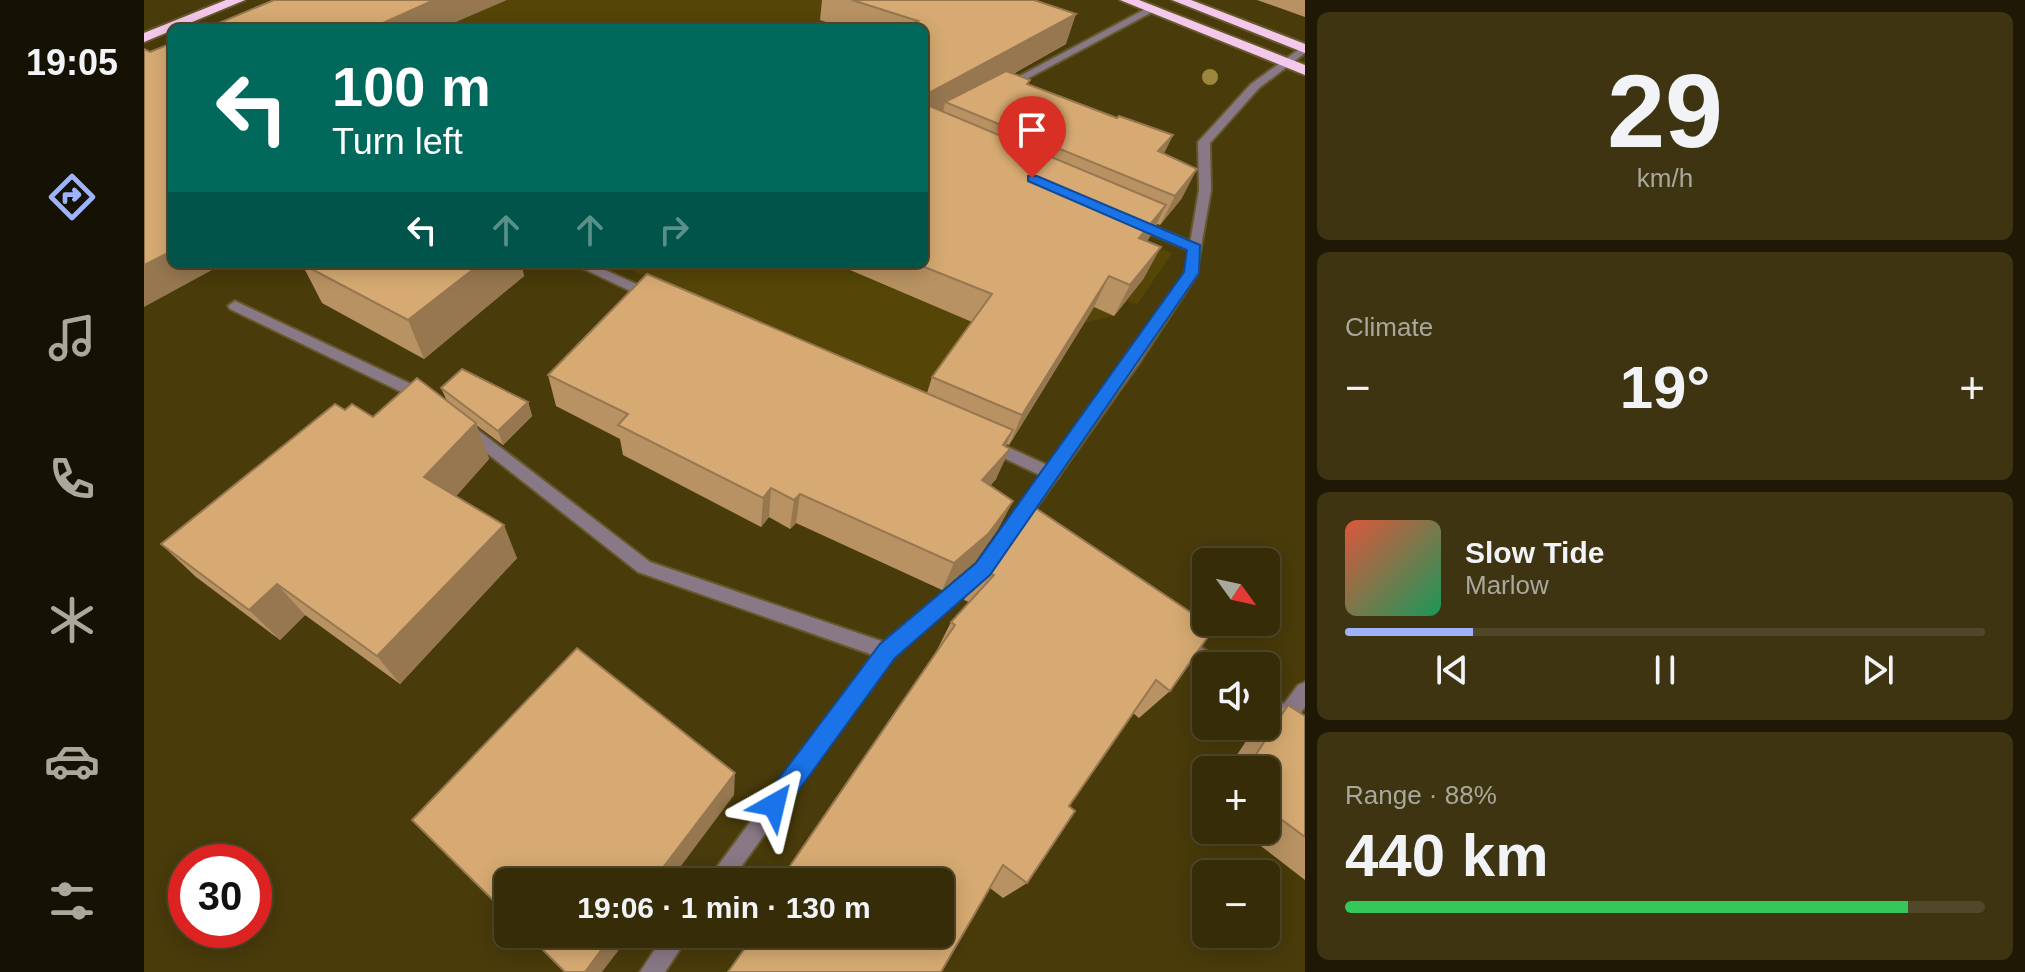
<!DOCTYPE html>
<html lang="en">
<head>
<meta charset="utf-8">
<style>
	:root { --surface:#372c08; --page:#3e3412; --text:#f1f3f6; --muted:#aaa79c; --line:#514829; --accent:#9fb3fd }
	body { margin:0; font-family:Helvetica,sans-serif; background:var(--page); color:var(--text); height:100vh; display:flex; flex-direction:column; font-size:30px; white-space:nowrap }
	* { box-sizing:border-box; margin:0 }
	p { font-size:26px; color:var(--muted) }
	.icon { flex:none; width:44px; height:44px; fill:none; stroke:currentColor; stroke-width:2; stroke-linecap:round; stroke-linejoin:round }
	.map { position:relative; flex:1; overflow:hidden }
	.side { display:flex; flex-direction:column; gap:12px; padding:12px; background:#1e1804; width:720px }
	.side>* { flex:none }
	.hud { position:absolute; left:24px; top:24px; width:760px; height:244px; border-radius:12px; box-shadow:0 4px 20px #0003,0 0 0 2px var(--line); background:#00695c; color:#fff; overflow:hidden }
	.needle { width:52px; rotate:123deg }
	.buttons { position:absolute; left:1048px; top:548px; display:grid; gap:16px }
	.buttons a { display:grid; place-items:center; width:88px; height:88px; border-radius:12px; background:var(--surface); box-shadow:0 4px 20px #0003,0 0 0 2px var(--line); font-size:40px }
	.speed { position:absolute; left:24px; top:844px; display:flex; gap:16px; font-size:40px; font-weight:700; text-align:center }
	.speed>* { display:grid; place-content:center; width:104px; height:104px; border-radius:50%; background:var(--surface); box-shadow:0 4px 20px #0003,0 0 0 2px var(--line); line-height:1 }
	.speed .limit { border:12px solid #d22; background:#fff; color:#111 }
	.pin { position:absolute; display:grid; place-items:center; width:68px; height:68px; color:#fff; margin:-82px -34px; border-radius:50% 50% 50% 0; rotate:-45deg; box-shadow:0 0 8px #0007 }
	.pin .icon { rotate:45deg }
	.me { position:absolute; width:88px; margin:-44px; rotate:37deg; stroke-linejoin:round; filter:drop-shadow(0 0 6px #0008) }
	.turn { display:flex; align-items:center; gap:28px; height:168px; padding:0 32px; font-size:36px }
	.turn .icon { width:104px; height:104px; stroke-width:2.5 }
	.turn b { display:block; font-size:56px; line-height:68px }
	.lanes { display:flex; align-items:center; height:76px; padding:0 32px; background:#0003; justify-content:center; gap:40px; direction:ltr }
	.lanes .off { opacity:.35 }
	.big { font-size:60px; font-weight:800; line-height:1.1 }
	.side .card { flex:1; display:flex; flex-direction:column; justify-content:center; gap:12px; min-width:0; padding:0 28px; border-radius:12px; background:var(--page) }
	.side .dial { align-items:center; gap:0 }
	.dial b { font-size:104px; line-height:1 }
	.song { display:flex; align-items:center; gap:24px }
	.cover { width:96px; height:96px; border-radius:12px; background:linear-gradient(135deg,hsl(10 70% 55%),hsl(150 70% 35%)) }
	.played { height:8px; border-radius:4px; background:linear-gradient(90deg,var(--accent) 20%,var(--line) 20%) }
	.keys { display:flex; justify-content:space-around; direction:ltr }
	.heat { display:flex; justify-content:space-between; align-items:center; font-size:44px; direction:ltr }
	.charge { height:12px; border-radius:6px; background:linear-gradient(90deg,#34c759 88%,var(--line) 0) }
	.trip { position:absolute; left:350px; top:868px; width:460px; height:80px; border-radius:12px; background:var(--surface); box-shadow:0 4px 20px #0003,0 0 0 2px var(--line); font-weight:800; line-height:80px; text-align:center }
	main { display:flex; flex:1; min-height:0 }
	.menu { display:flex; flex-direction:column; width:144px; justify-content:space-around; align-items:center; background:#161203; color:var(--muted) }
	.menu .icon { width:56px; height:56px }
	.menu .current { color:var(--accent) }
	.menu b { font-size:36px; color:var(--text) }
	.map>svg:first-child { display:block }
	.built { fill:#554507 }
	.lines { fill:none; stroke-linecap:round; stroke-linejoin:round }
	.lane-casing { stroke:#65582b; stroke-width:4 }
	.street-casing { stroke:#65582b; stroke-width:4 }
	.highway-casing { stroke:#65582b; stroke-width:4 }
	.lane { fill:#897886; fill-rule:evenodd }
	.street { fill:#897886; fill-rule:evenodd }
	.highway { fill:#f3c8eb; fill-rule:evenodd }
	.tree { fill:#9d863d }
	.wall { fill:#b89262 }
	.shaded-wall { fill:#967750 }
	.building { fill:#d6aa72; stroke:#967750; stroke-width:2 }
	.route { fill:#1a73e8; stroke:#114b97; stroke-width:2 }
</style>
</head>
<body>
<main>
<nav class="menu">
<b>19:05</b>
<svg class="icon current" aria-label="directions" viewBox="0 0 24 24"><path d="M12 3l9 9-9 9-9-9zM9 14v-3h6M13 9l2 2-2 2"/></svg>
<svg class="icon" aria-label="music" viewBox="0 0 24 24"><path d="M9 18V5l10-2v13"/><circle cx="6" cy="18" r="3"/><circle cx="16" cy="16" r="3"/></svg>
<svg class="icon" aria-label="phone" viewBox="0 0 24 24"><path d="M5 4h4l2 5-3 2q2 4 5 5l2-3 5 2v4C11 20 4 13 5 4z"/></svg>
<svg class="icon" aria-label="climate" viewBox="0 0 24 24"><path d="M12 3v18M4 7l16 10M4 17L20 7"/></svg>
<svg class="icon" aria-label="car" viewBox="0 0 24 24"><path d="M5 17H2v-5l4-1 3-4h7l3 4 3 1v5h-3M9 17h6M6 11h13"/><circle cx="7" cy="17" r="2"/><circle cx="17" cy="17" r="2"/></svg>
<svg class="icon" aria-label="filters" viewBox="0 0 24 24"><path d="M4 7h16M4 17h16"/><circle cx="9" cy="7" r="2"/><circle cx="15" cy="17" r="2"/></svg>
</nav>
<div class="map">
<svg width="1161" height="972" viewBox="0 0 1161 972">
	<rect width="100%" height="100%" fill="#493b0a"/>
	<g class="built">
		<path d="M170,0H793L922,44L780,124V28H103Z"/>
		<path d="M780,140L1028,253L993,305L983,301L970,316L940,323L866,439L474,264H780Z"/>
	</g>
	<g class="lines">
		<defs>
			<g id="lane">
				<path d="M1007,6L1012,9L1010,11L866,88L857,86Z"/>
				<path d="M990,218L1055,245L1057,248L1055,251H1047L986,225L984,222Z"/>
				<path d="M430,264H447L513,293L515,296L513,299H503Z"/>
				<path d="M844,438L914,470L916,474L914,478H902L839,448L836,444Z"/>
				<path d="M1035,633L1077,660L1079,666H1062V671L1029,647L1026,641L1029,635Z"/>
				<path d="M1161,682V707L1155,715L1161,719V740L1122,714V694L1140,704L1154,685Z"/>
			</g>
			<g id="street">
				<path d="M1161,45V53L1115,88L1066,143L1067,190L1052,276L995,363L845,574L749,657L586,882H562L729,655L494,572L316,432L313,428L316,424H326L506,562L740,642L833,564L985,355L1041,273L1055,190L1054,142L1107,84Z"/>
				<path d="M91,301L286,393L288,397L286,401H276L86,309L84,306Z"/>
				<path d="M521,934H546L521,972H496Z"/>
			</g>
			<g id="highway">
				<path d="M82,0H101L0,42V33Z"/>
				<path d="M976,0H995L1161,65V75Z"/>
				<path d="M1028,0H1047L1161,44V53Z"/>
			</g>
		</defs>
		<use href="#lane" class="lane-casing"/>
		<use href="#street" class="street-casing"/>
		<use href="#highway" class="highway-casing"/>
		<use href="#lane" class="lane"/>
		<use href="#street" class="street"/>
		<use href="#highway" class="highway"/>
	</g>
	<circle class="tree" cx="1066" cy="77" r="8"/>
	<g class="wall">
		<path d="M678,0H890L922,44L869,74L886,80L884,85L973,118L1029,135L1020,153L1038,198L1016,225L1013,224L1003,241L1000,278L970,316L950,307L865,445L863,444L862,446L852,479L846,486L869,501L854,529L831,562L798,590L652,523L646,529L625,517L617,527L479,455L476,439L412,406L404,375L783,393L788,377L828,322L692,264H780V28H700L676,20Z"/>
		<path d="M1113,0H1161V17Z"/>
		<path d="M158,264H377L380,276L280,359L178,303Z"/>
		<path d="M297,388L384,402L388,416L359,445L332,425L345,459L312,496L373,558L256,684L161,615L136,640L52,577L17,544L201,410L229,417L303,401Z"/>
		<path d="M865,543L1026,691L995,718L989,713L925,806L883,883L859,898L846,888L796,934L792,652L807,622L825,602L820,600L836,568Z"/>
		<path d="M1144,705L1161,716V880L1096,830H1122V770H1083L1112,726H1122V719Z"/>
	</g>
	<g class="shaded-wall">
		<path d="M290,0H363L298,28H228Z"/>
		<path d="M932,14L922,44L811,106L801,102L799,113L780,124L785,93Z"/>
		<path d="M1029,135L1015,163L1014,151Z"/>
		<path d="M1053,169L1038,198L1016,225L1031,196Z"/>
		<path d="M1022,205L1006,237L980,270L995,238Z"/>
		<path d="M1017,247L1000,278L970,316L986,285Z"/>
		<path d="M28,251V264H79L0,307V265Z"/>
		<path d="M336,264H377L380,276L280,359L264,320Z"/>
		<path d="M965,276L950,307L865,445L878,415Z"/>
		<path d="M384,402L388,416L359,445L354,431Z"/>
		<path d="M332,423L345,459L298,512L280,477Z"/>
		<path d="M869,430L854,462L866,449L852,479L826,509L838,480Z"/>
		<path d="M627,488L625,517L617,527L619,498Z"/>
		<path d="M656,494L652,523L646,529L650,500Z"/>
		<path d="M869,501L854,529L831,562L798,590L810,563Z"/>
		<path d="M360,525L373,558L256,684L233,656Z"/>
		<path d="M133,584L161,615L136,640L105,610Z"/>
		<path d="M591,773L590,795L525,882H508Z"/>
		<path d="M469,934H487L458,972H441Z"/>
	</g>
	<g class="building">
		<path d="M130,0H290L228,28H63Z"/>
		<path d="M708,0H890L932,14L785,93L783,105L1022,205L995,238L1017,247L986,285L965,276L878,415L788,377L848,294L773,264H780V28H760L774,21Z"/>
		<path d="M28,43V251L0,265V49L6,52Z"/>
		<path d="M862,71L886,80L883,84L973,118L975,116L1029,135L1014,151L1053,169L1031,196L801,102Z"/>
		<path d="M158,264H336L264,320Z"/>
		<path d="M503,274L869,430L859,445L866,449L838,480L869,501L844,534L810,563L656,494L650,500L627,488L619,498L474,425L484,414L404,375Z"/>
		<path d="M318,369L384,402L354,431L297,388Z"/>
		<path d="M273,378L332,423L280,477L360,525L233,656L133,584L105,610L17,544L191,404L201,410L208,404L229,417Z"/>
		<path d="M890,507L1070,628L1026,691L1012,680L925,806L931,811L883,883L859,865L797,972H584L611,934H796V882H635L811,625L807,622L850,575L836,568L865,543Z"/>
		<path d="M433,648L591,773L508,882H364V915L268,820Z"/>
		<path d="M1144,705L1161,716V837L1122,808V770H1102Z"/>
		<path d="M383,934H469L441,972H421Z"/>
	</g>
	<path class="route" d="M884,176H893L1056,245L1055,273L846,575L751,658L638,813L630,817L621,813L618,805L621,797L736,644L832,563L1040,272L1043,250L884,181Z"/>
</svg>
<div class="buttons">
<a><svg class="needle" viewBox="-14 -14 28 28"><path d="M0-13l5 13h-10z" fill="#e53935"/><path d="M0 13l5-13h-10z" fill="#aaa79c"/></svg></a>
<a><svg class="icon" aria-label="sound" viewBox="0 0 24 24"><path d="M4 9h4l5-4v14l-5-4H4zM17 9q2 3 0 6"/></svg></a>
<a>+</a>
<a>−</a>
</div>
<div class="speed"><div class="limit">30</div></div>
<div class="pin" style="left:888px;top:178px;background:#d93025"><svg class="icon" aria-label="arrive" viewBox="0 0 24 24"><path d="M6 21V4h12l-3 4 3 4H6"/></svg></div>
<svg class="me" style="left:630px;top:805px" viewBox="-20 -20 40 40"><path d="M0-17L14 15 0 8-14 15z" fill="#1a73e8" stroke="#fff" stroke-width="4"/></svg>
<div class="trip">19:06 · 1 min · 130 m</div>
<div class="hud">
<div class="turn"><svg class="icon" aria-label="left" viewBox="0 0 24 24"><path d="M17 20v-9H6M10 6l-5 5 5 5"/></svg><div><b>100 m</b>Turn left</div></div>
<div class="lanes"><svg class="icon" aria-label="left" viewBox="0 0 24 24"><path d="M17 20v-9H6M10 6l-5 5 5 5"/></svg><svg class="icon off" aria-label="ahead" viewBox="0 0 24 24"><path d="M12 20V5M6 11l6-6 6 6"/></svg><svg class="icon off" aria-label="ahead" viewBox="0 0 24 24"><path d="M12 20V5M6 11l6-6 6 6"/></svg><svg class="icon off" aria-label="right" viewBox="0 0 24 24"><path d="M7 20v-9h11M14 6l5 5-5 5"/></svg></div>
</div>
</div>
<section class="side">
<div class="card dial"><b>29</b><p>km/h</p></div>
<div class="card"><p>Climate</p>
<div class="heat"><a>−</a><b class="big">19°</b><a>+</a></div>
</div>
<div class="card">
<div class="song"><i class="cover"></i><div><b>Slow Tide</b><p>Marlow</p></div></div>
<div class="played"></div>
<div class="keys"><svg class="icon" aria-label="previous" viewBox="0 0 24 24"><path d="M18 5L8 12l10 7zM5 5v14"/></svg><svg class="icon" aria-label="pause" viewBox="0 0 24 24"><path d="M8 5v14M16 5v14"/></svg><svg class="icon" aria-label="next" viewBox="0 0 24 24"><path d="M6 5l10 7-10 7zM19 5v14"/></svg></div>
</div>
<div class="card"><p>Range · 88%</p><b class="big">440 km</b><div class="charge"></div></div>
</section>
</main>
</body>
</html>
